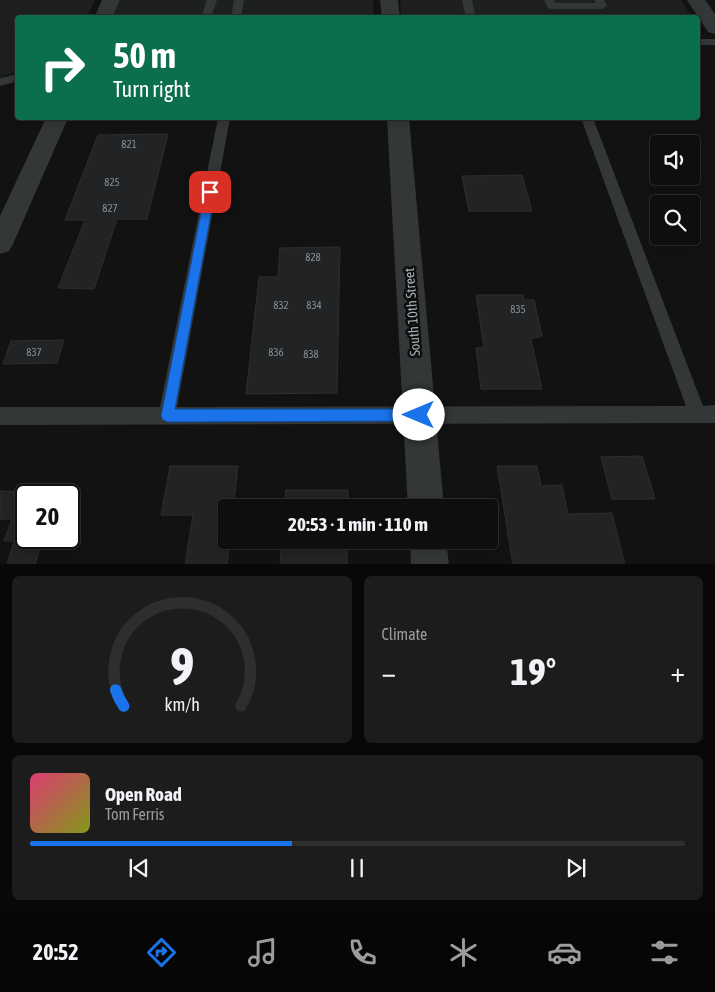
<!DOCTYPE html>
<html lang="en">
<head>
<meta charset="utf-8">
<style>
	:root { --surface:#0e0e0e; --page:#1c1c1c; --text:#f1f3f6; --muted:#9b9c9e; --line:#2e2e2e; --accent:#1a73e8 }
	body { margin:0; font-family:"Asap Condensed",sans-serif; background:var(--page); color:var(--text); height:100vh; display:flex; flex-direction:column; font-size:19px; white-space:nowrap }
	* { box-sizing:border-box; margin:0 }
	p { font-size:16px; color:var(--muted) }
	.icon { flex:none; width:28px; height:28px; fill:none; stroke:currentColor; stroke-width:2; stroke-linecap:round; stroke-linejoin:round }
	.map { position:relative; height:564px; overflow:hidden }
	.panel { display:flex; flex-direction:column; gap:12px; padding:12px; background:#080808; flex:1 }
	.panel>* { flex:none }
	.banner { position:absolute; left:15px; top:15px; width:685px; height:105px; border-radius:5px; box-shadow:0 2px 8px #0003,0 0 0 1px var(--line); background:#0b6e4f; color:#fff; overflow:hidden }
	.fabs { position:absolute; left:650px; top:135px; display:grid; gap:10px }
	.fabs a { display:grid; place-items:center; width:50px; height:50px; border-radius:5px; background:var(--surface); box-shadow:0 2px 8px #0003,0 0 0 1px var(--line); font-size:25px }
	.speed { position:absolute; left:15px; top:484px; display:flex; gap:10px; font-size:25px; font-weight:700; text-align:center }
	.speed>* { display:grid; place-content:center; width:65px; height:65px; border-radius:50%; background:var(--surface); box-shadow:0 2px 8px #0003,0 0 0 1px var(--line); line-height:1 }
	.speed .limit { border:2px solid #111; border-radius:8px; background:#fff; color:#111 }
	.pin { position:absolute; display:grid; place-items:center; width:42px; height:42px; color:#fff; margin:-21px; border-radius:10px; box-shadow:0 2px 8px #0006 }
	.me { position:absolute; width:55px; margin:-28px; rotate:270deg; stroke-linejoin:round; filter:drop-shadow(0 0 4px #0008) }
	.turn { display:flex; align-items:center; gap:18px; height:105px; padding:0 15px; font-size:22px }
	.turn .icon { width:65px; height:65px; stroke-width:2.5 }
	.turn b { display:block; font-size:35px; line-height:42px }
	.big { font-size:38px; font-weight:700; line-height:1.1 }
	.panel .card { flex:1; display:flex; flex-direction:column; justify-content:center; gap:8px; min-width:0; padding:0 18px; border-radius:8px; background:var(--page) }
	.panel .dial { align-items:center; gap:0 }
	.dial svg { height:130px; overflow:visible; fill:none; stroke:var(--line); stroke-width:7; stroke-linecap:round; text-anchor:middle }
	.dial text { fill:var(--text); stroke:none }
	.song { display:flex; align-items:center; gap:15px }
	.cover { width:60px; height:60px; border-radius:8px; background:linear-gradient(135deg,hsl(340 70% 55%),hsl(70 70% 35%)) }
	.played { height:5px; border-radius:2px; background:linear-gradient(90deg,var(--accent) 40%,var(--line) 40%) }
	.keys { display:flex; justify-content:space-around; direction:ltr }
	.heat { display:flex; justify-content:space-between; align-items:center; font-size:28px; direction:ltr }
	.panel .tiles { flex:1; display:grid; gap:12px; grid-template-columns:1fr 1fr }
	.card:last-child { grid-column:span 2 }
	.trip { position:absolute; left:218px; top:499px; width:280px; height:50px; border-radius:5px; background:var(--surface); box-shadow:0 2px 8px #0003,0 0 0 1px var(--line); font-weight:700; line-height:50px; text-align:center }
	.menu { display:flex; height:80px; justify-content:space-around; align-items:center; background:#060606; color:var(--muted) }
	.menu .icon { width:35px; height:35px }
	.menu .on { color:var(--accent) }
	.menu b { font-size:22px; color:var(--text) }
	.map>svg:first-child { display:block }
	.built { fill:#1e1f20 }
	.building { fill:#222324; stroke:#2c2e2f }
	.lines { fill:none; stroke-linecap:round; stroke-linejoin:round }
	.service { fill:#333738; fill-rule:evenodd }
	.minor { fill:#333738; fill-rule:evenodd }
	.route { fill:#1a73e8; stroke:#114b97 }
	.labels { text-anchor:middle; stroke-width:5; stroke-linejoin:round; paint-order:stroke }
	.number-label { font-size:11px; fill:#838e90 }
	.street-label { font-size:14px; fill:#a3b2b4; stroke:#0d0d0e }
</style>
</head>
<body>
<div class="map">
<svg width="715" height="565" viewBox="0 0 715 565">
	<rect width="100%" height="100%" fill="#121213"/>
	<g class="built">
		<path d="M0,0H95L87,17L18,18L17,72L0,77Z"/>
		<path d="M119,0H373L374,17L112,18Z"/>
		<path d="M400,0H681L692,17H401Z"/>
	</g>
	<g class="building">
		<path d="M168,134L147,219H117L94,289L58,288L85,220H65L98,135Z"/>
		<path d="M522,175L532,211H469L462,176Z"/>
		<path d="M340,247L337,393L246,394L259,277H278L280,248Z"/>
		<path d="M476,295H523L524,300H534L542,336L531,339L542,389H481L476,348H484Z"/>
		<path d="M64,340L57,363L3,364L11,341Z"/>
		<path d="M642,456L655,499H612L601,457Z"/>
		<path d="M170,466H238L233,508H226V540H230L227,565H185L193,515H161Z"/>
		<path d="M497,466H537L541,486L562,485L568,514L612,513L625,565H513Z"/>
		<path d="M286,490H348V508H284Z"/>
		<path d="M0,491L66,492L65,495H26V538H53L52,541H42L35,565H7L14,541H4L12,519H0Z"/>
		<path d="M282,540H347V565H280Z"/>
	</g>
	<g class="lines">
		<g class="service">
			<path d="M207,0H217L211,18H201Z"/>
			<path d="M234,0H244L241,18H231Z"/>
			<path d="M462,0H472L476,18H466Z"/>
			<path d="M544,0H554L555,3H596L594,0H604L607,6L602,9H551L548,8Z"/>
			<rect x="698" y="39" width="17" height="6"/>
			<path d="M18,74V81L0,86V78Z"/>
			<path d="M218,118H230L177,407L686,406L581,118H593L703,406L715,405V423L0,425V407H160Z"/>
		</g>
		<g class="minor">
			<path d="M102,0H120L112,18H94Z"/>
			<path d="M380,0H398L400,18H382Z"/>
			<path d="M687,0H705L715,14V34L708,32Z"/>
			<path d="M46,118H68L13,244L9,251L0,254V216Z"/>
			<path d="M387,118H409L444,508H408Z"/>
			<path d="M410,540H446L449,565H411Z"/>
		</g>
	</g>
	<path class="route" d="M210,188L215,192L175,409H419L424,410L426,415L424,420L419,421L168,422L163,420L161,416L205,192Z"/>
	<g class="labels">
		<g class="number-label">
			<text x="129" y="148">821</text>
			<text x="112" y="186">825</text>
			<text x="110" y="212">827</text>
			<text x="313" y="261">828</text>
			<text x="281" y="309">832</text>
			<text x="314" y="309">834</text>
			<text x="518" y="313">835</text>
			<text x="34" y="356">837</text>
			<text x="276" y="356">836</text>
			<text x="311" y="358">838</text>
		</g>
		<g class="street-label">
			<text transform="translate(412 312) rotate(-94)" y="5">South 10th Street</text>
		</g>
	</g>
</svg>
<div class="fabs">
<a><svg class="icon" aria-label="sound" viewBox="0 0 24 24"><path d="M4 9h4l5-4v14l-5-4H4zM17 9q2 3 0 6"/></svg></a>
<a><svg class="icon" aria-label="search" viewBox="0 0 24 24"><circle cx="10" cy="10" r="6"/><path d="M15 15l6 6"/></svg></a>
</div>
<div class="speed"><div class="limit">20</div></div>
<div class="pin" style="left:210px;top:192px;background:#d93025"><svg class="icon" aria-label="arrive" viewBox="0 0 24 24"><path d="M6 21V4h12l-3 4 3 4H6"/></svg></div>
<svg class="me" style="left:419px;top:415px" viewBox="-20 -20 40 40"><circle r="19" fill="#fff"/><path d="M0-13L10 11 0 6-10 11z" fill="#1a73e8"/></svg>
<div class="trip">20:53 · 1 min · 110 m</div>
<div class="banner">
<div class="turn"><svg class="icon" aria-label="right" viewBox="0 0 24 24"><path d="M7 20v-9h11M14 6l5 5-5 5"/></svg><div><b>50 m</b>Turn right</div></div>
</div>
</div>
<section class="panel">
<div class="tiles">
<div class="card dial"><svg viewBox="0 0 100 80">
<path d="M14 69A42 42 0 1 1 86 69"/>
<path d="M14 69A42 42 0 0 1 9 59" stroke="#1a73e8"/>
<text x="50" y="56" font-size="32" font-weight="700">9</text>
<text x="50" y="72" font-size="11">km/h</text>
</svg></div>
<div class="card"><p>Climate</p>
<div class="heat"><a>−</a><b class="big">19°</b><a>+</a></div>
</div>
<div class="card">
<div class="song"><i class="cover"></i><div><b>Open Road</b><p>Tom Ferris</p></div></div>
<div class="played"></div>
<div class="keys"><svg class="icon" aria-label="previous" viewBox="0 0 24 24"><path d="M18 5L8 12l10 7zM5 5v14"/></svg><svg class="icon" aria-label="pause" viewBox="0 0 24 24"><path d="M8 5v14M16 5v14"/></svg><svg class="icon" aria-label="next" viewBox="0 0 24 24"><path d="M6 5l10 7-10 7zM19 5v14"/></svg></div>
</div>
</div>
</section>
<nav class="menu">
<b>20:52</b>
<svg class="icon on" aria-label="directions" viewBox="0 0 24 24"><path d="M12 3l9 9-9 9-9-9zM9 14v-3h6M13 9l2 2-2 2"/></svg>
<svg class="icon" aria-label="music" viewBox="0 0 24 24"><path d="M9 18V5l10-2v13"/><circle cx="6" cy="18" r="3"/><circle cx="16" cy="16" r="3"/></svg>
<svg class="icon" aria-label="phone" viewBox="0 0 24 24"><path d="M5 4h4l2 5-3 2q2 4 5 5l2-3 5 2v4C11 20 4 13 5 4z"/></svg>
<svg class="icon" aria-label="climate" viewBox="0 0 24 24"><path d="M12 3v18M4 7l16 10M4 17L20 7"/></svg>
<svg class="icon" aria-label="car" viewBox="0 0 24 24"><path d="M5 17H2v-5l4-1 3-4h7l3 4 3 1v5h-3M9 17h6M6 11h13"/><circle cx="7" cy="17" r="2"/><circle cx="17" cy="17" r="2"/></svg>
<svg class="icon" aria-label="filters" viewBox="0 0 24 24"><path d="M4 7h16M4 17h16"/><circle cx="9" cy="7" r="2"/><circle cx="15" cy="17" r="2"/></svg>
</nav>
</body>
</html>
